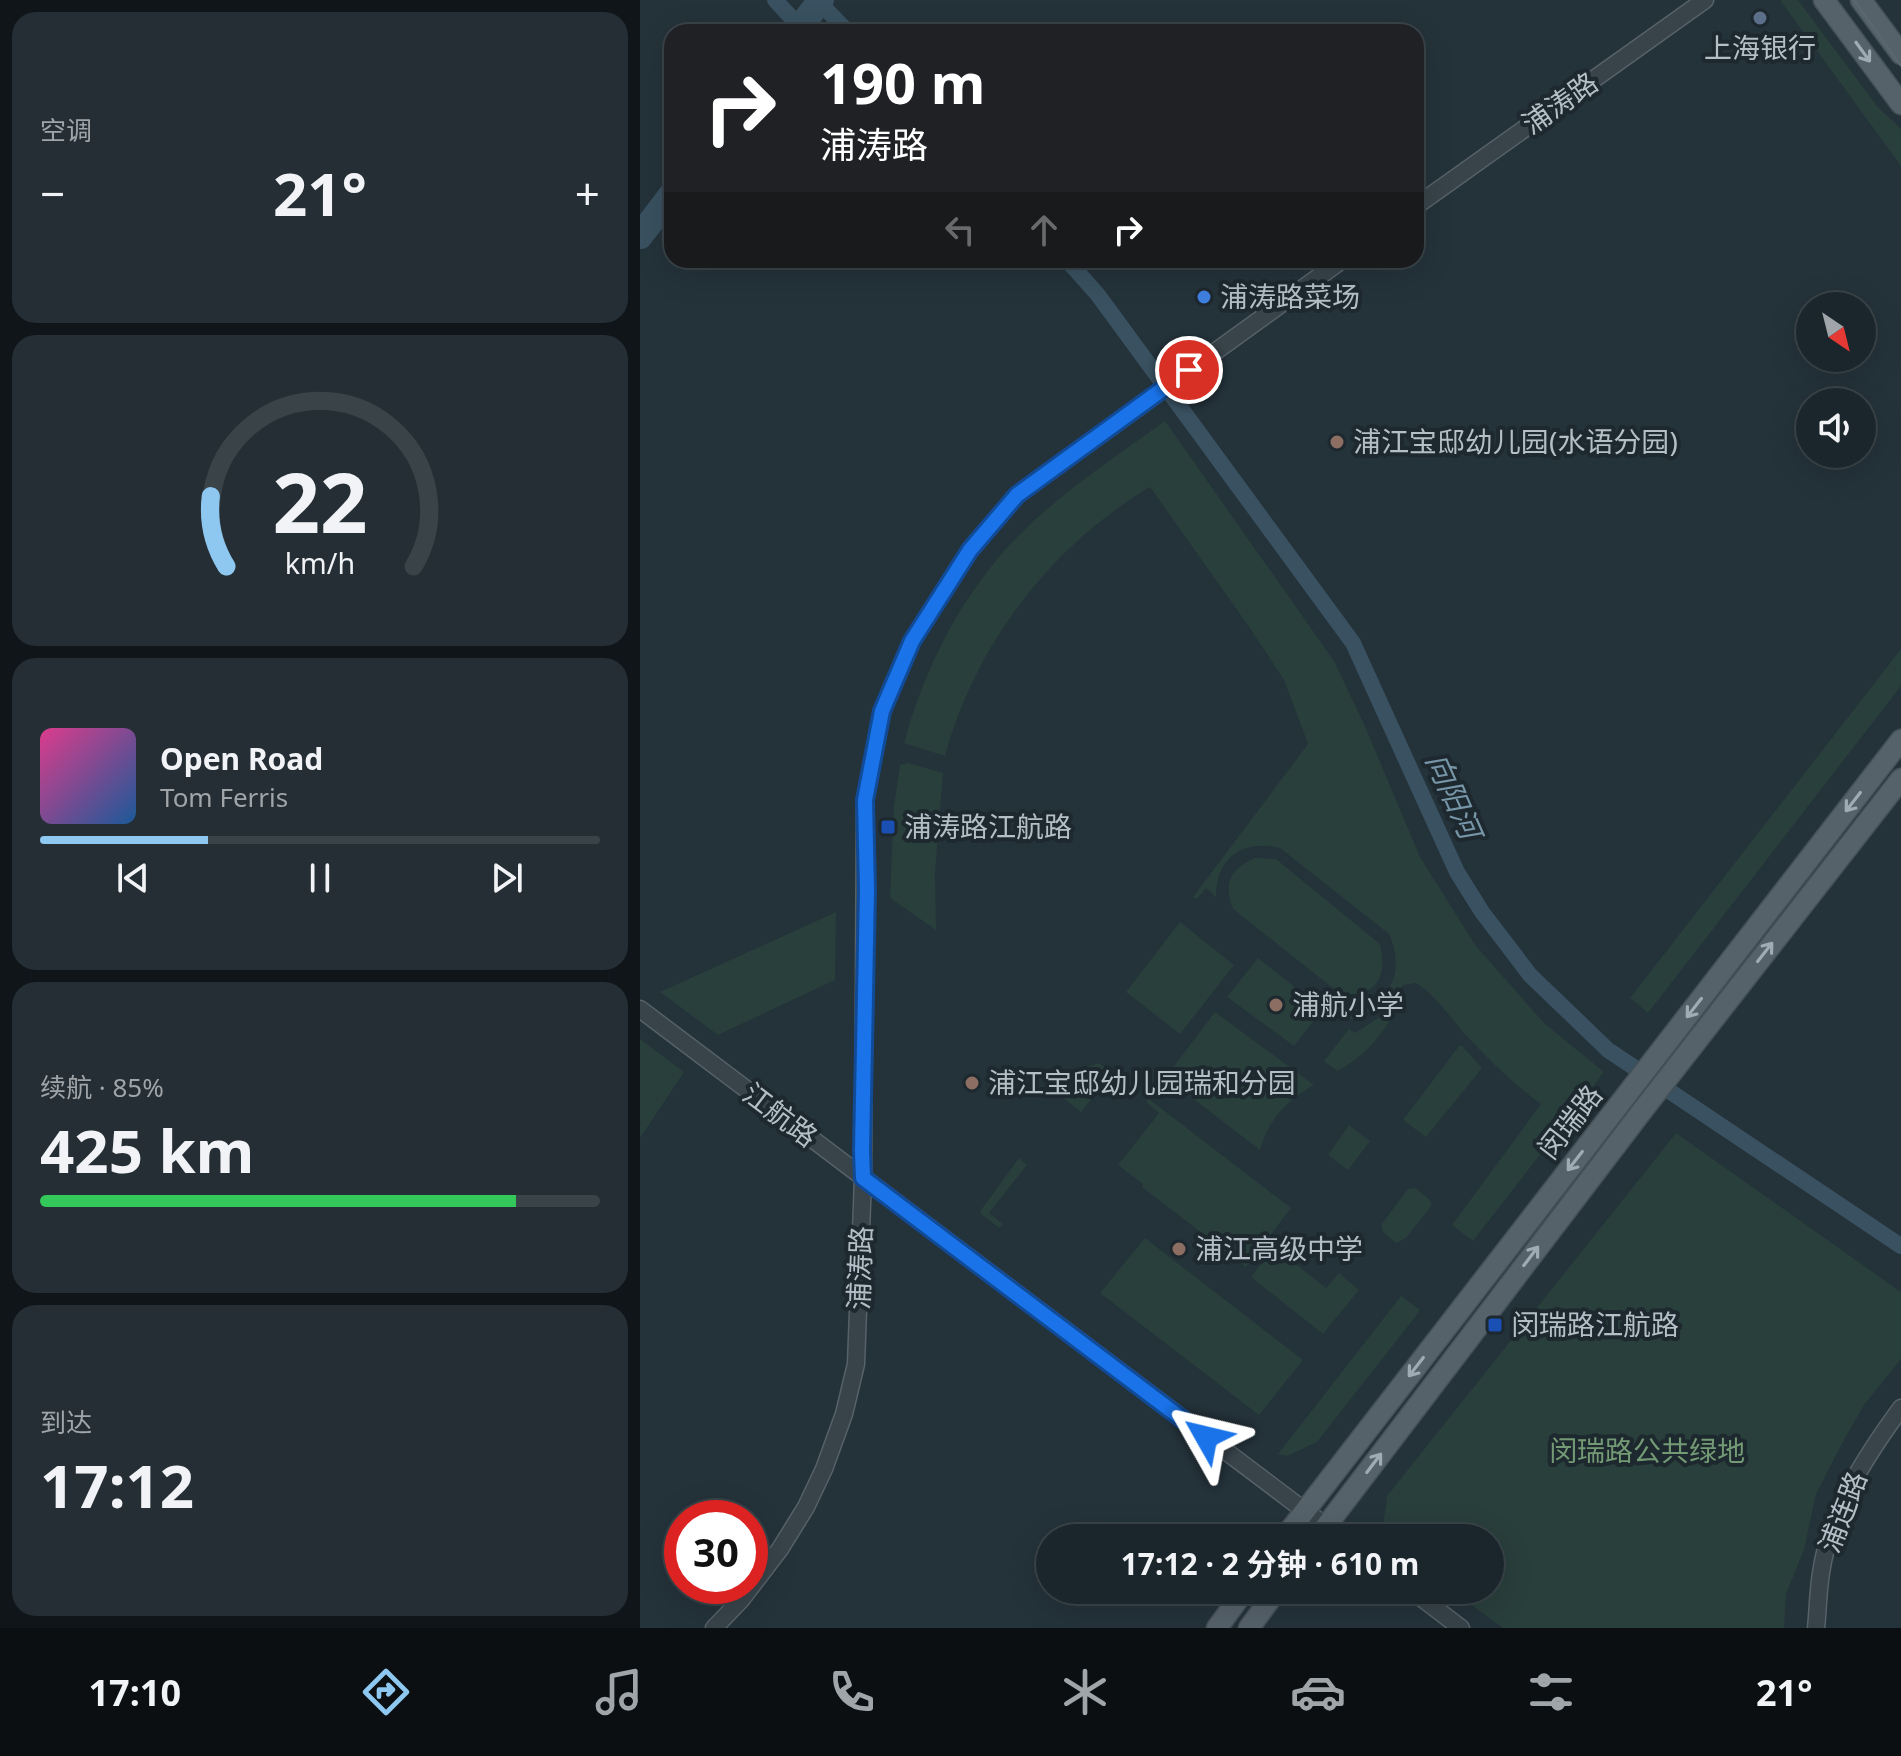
<!DOCTYPE html>
<html lang="zh">
<head>
<meta charset="utf-8">
<style>
	:root { --surface:#1b262c; --page:#242e34; --text:#f1f3f6; --muted:#a0a5a9; --line:#394348; --accent:#8ec7f0 }
	body { margin:0; font-family:"Noto Sans","Noto Sans SC",sans-serif; background:var(--page); color:var(--text); height:100vh; display:flex; flex-direction:column; font-size:30px; white-space:nowrap }
	* { box-sizing:border-box; margin:0 }
	p { font-size:26px; color:var(--muted) }
	.icon { flex:none; width:44px; height:44px; fill:none; stroke:currentColor; stroke-width:2; stroke-linecap:round; stroke-linejoin:round }
	.map { position:relative; flex:1; overflow:hidden }
	.details { display:flex; flex-direction:column; gap:12px; padding:12px; background:#0f1518; width:640px }
	.details>* { flex:none }
	.top-card { position:absolute; left:24px; top:24px; width:760px; height:244px; border-radius:24px; box-shadow:0 8px 32px #0002,0 0 0 2px var(--line); background:#202124; color:#fff; overflow:hidden }
	.needle { width:52px; rotate:145deg }
	.buttons { position:absolute; left:1156px; top:292px; display:grid; gap:16px }
	.buttons a { display:grid; place-items:center; width:80px; height:80px; border-radius:50%; background:var(--surface); box-shadow:0 8px 32px #0002,0 0 0 2px var(--line); font-size:40px }
	.speed { position:absolute; left:24px; top:1500px; display:flex; gap:16px; font-size:40px; font-weight:700; text-align:center }
	.speed>* { display:grid; place-content:center; width:104px; height:104px; border-radius:50%; background:var(--surface); box-shadow:0 8px 32px #0002,0 0 0 2px var(--line); line-height:1 }
	.speed .limit { border:12px solid #d22; background:#fff; color:#111 }
	.pin { position:absolute; display:grid; place-items:center; width:68px; height:68px; color:#fff; margin:-34px; border:4px solid #fff; border-radius:50%; box-shadow:0 2px 8px #0007 }
	.me { position:absolute; width:88px; margin:-44px; rotate:307deg; stroke-linejoin:round; filter:drop-shadow(0 0 6px #0008) }
	.turn { display:flex; align-items:center; gap:28px; height:168px; padding:0 24px; font-size:36px }
	.turn .icon { width:104px; height:104px; stroke-width:2.5 }
	.turn b { display:block; font-size:56px; line-height:68px }
	.lanes { display:flex; align-items:center; height:76px; padding:0 24px; background:#0003; justify-content:center; gap:40px; direction:ltr }
	.lanes .off { opacity:.35 }
	.big { font-size:60px; font-weight:700; line-height:1.1 }
	.details .widget { flex:1; display:flex; flex-direction:column; justify-content:center; gap:12px; min-width:0; padding:0 28px; border-radius:24px; background:var(--page) }
	.details .dial { align-items:center; gap:0 }
	.dial svg { height:208px; overflow:visible; fill:none; stroke:var(--line); stroke-width:7; stroke-linecap:round; text-anchor:middle }
	.dial text { fill:var(--text); stroke:none }
	.song { display:flex; align-items:center; gap:24px }
	.cover { width:96px; height:96px; border-radius:12px; background:linear-gradient(135deg,hsl(330 70% 55%),hsl(210 70% 35%)) }
	.played { height:8px; border-radius:4px; background:linear-gradient(90deg,var(--accent) 30%,var(--line) 30%) }
	.keys { display:flex; justify-content:space-around; direction:ltr }
	.heat { display:flex; justify-content:space-between; align-items:center; font-size:44px; direction:ltr }
	.charge { height:12px; border-radius:6px; background:linear-gradient(90deg,#34c759 85%,var(--line) 0) }
	.trip { position:absolute; left:396px; top:1524px; width:468px; height:80px; border-radius:40px; background:var(--surface); box-shadow:0 8px 32px #0002,0 0 0 2px var(--line); font-weight:700; line-height:80px; text-align:center }
	.dock { display:flex; height:128px; justify-content:space-around; align-items:center; background:#0b0f12; color:var(--muted) }
	.dock .icon { width:56px; height:56px }
	.dock .selected { color:var(--accent) }
	.dock b { font-size:36px; color:var(--text) }
	main { display:flex; flex:1; min-height:0 }
	.map>svg:first-child { display:block }
	.green { fill:#293f3b }
	.lines { fill:none; stroke-linecap:round; stroke-linejoin:round }
	.canal { stroke:#395160; stroke-width:16 }
	.river { stroke:#395160; stroke-width:26 }
	.minor-casing { stroke:#566168; stroke-width:19 }
	.major-casing { stroke:#444f56; stroke-width:23 }
	.minor { stroke:#38434a; stroke-width:16 }
	.major { stroke:#56626a; stroke-width:20 }
	.tram { stroke:#5a6871; stroke-width:2 }
	.oneway { stroke:#a0acb4 }
	.route-casing { stroke:#114b97; stroke-width:20 }
	.route { stroke:#1a73e8; stroke-width:14 }
	.service-dot { fill:#5c6f8a; stroke:#1d282f; stroke-width:3 }
	.shop-dot { fill:#3f7fe0; stroke:#1d282f; stroke-width:3 }
	.education-dot { fill:#8d6e63; stroke:#1d282f; stroke-width:3 }
	.transit-dot { fill:#1a4fb4; stroke:#1d282f; stroke-width:3 }
	.labels { text-anchor:middle; stroke-width:8; stroke-linejoin:round; paint-order:stroke }
	.poi-label { font-size:28px; fill:#b3bec6; stroke:#1d282f; text-anchor:start }
	.street-label { font-size:28px; fill:#b3bec6; stroke:#1d282f }
	.park-label { font-size:28px; fill:#739a74; stroke:#1d282f }
	.water-label { font-size:30px; font-style:italic; fill:#7695a7; stroke:#1d282f }
</style>
</head>
<body>
<main>
<section class="details">
<div class="widget"><p>空调</p>
<div class="heat"><a>−</a><b class="big">21°</b><a>+</a></div>
</div>
<div class="widget dial"><svg viewBox="0 0 100 80">
<path d="M14 69A42 42 0 1 1 86 69"/>
<path d="M14 69A42 42 0 0 1 8 42" stroke="#8ec7f0"/>
<text x="50" y="56" font-size="32" font-weight="700">22</text>
<text x="50" y="72" font-size="11">km/h</text>
</svg></div>
<div class="widget">
<div class="song"><i class="cover"></i><div><b>Open Road</b><p>Tom Ferris</p></div></div>
<div class="played"></div>
<div class="keys"><svg class="icon" aria-label="previous" viewBox="0 0 24 24"><path d="M18 5L8 12l10 7zM5 5v14"/></svg><svg class="icon" aria-label="pause" viewBox="0 0 24 24"><path d="M8 5v14M16 5v14"/></svg><svg class="icon" aria-label="next" viewBox="0 0 24 24"><path d="M6 5l10 7-10 7zM19 5v14"/></svg></div>
</div>
<div class="widget"><p>续航 · 85%</p><b class="big">425 km</b><div class="charge"></div></div>
<div class="widget"><p>到达</p><b class="big">17:12</b></div>
</section>
<div class="map">
<svg width="1261" height="1628" viewBox="0 0 1261 1628">
	<rect width="100%" height="100%" fill="#24323a"/>
	<g class="green">
		<path d="M1140,0H1158L1237,106L1261,129V166Z"/>
		<path d="M525,421L694,661L724,724L780,857L836,946L904,1023L964,1072L833,1241L812,1225L901,1104C872,1083 848,1059 823,1032C808,1015 796,995 776,983L764,985L717,1021L706,1017C714,1008 717,1008 727,1004C759,993 761,960 749,934L640,848C602,839 576,858 576,897L566,888L557,899L553,897L668,744L644,680L607,624L510,487C410,547 336,644 305,756L264,743C285,666 323,592 379,535C423,491 475,457 525,421Z"/>
		<path d="M1261,649V686L1008,1013L990,998Z"/>
		<path d="M268,763L303,773L295,872L296,930L250,898L254,806L260,765Z"/>
		<path d="M615,858L636,859L740,944C748,977 736,999 699,993L593,909C583,882 590,869 615,858Z"/>
		<path d="M196,912L195,980L78,1035L20,992Z"/>
		<path d="M540,922L594,965L540,1034L486,992Z"/>
		<path d="M618,958L683,1009L654,1046L587,997Z"/>
		<path d="M760,1004C743,1033 728,1055 697,1071L684,1061L709,1029L715,1033Z"/>
		<path d="M575,1012L674,1085C646,1101 629,1119 620,1150L530,1081L528,1074Z"/>
		<path d="M0,1039L44,1072L0,1138Z"/>
		<path d="M819,1046H822L842,1068L786,1137L763,1120Z"/>
		<path d="M459,1063L472,1073L441,1112L421,1096L443,1068Z"/>
		<path d="M509,1099L651,1208L606,1267L502,1187L503,1184L478,1165L519,1113L506,1102Z"/>
		<path d="M709,1125L730,1141L708,1170L688,1155Z"/>
		<path d="M1036,1133L1261,1292V1359L1224,1405L1205,1438L1176,1494L1164,1550L1146,1594L1144,1628H863L811,1590H850V1538H749L743,1527L747,1496Z"/>
		<path d="M379,1158L387,1165L349,1213L363,1224L359,1228L340,1213L341,1210Z"/>
		<path d="M775,1188L789,1199L792,1205L766,1238L756,1243L743,1232L741,1225L768,1189Z"/>
		<path d="M505,1238L663,1360L619,1415L460,1293Z"/>
		<path d="M634,1247L686,1288L699,1273L719,1290L683,1334L611,1277Z"/>
		<path d="M761,1296L779,1309V1312L677,1442L647,1456L629,1452L638,1454Z"/>
	</g>
	<g class="lines">
		<g class="canal">
			<path d="M135,0L160,27"/>
			<path d="M179,2L208,32"/>
			<path d="M427,260L458,295L713,643L817,872L842,912L890,975L968,1050L1261,1246"/>
		</g>
		<g class="river">
			<path d="M156,32L181,0"/>
			<path d="M0,236L32,194"/>
		</g>
		<defs>
			<g id="minor">
				<path d="M776,206L1065,0"/>
				<path d="M0,1009L665,1511L703,1538"/>
				<path d="M771,1590L821,1628"/>
				<path d="M74,1628L101,1600L140,1549L166,1507L184,1469L204,1414L216,1364L223,1178L225,800L242,711L272,641L330,550L377,495L702,260"/>
				<path d="M1176,1628C1178,1610 1178,1591 1181,1573C1190,1511 1225,1457 1261,1408"/>
			</g>
			<g id="major">
				<path d="M1184,0L1261,104"/>
				<path d="M1221,0L1261,54"/>
				<path d="M644,1538L1261,740"/>
				<path d="M677,1538L1002,1111L1261,779"/>
				<path d="M577,1628L605,1590"/>
				<path d="M609,1628L637,1590"/>
			</g>
		</defs>
		<use href="#minor" class="minor-casing"/>
		<use href="#major" class="major-casing"/>
		<use href="#minor" class="minor"/>
		<use href="#major" class="major"/>
		<path class="tram" d="M1214,0L1261,66"/>
	</g>
	<defs><path id="oneway-shaft" d="M-6 0H5M1.5-3L5.5 0L1.5 3" fill="none" stroke-width="1.6" stroke-linecap="round" stroke-linejoin="round" transform="scale(2)"/></defs>
	<g class="oneway">
		<use href="#oneway-shaft" transform="translate(1223 52) rotate(54)"/>
		<use href="#oneway-shaft" transform="translate(1213 802) rotate(128)"/>
		<use href="#oneway-shaft" transform="translate(1125 952) rotate(-52)"/>
		<use href="#oneway-shaft" transform="translate(1054 1008) rotate(128)"/>
		<use href="#oneway-shaft" transform="translate(935 1161) rotate(128)"/>
		<use href="#oneway-shaft" transform="translate(891 1256) rotate(-53)"/>
		<use href="#oneway-shaft" transform="translate(776 1367) rotate(128)"/>
		<use href="#oneway-shaft" transform="translate(734 1463) rotate(-53)"/>
	</g>
	<g class="lines">
		<defs>
			<path id="route" d="M549,370L377,495L330,550L272,641L242,711L225,800L227,890L222,1151L223,1178L566,1437"/>
		</defs>
		<use href="#route" class="route-casing"/>
		<use href="#route" class="route"/>
	</g>
	<circle class="service-dot" cx="1120" cy="18" r="8"/>
	<circle class="shop-dot" cx="564" cy="297" r="8"/>
	<g class="education-dot">
		<circle cx="697" cy="442" r="8"/>
		<circle cx="636" cy="1005" r="8"/>
		<circle cx="332" cy="1083" r="8"/>
		<circle cx="539" cy="1249" r="8"/>
	</g>
	<g class="transit-dot">
		<rect x="240" y="819" width="16" height="16" rx="4"/>
		<rect x="847" y="1317" width="16" height="16" rx="4"/>
	</g>
	<g class="labels">
		<g class="poi-label">
			<text x="1120" y="58" text-anchor="middle">上海银行</text>
			<text x="580" y="307">浦涛路菜场</text>
			<text x="713" y="452">浦江宝邸幼儿园(水语分园)</text>
			<text x="264" y="837">浦涛路江航路</text>
			<text x="652" y="1015">浦航小学</text>
			<text x="348" y="1093">浦江宝邸幼儿园瑞和分园</text>
			<text x="555" y="1259">浦江高级中学</text>
			<text x="871" y="1335">闵瑞路江航路</text>
		</g>
		<g class="street-label">
			<text transform="translate(920 103) rotate(-35)" y="10">浦涛路</text>
			<text transform="translate(140 1115) rotate(37)" y="10">江航路</text>
			<text transform="translate(930 1122) rotate(-52)" y="10">闵瑞路</text>
			<text transform="translate(220 1268) rotate(-88)" y="10">浦涛路</text>
			<text transform="translate(1203 1512) rotate(-69)" y="10">浦连路</text>
		</g>
		<g class="park-label">
			<text x="1007" y="1461">闵瑞路公共绿地</text>
		</g>
		<g class="water-label">
			<text transform="translate(813 796) rotate(66)" y="10">向阳河</text>
		</g>
	</g>
</svg>
<div class="buttons">
<a><svg class="needle" viewBox="-14 -14 28 28"><path d="M0-13l5 13h-10z" fill="#e53935"/><path d="M0 13l5-13h-10z" fill="#a0a5a9"/></svg></a>
<a><svg class="icon" aria-label="sound" viewBox="0 0 24 24"><path d="M4 9h4l5-4v14l-5-4H4zM17 9q2 3 0 6"/></svg></a>
</div>
<div class="speed"><div class="limit">30</div></div>
<div class="pin" style="left:549px;top:370px;background:#d93025"><svg class="icon" aria-label="arrive" viewBox="0 0 24 24"><path d="M6 21V4h12l-3 4 3 4H6"/></svg></div>
<svg class="me" style="left:566px;top:1437px" viewBox="-20 -20 40 40"><path d="M0-17L14 15 0 8-14 15z" fill="#1a73e8" stroke="#fff" stroke-width="4"/></svg>
<div class="trip">17:12 · 2 分钟 · 610 m</div>
<div class="top-card">
<div class="turn"><svg class="icon" aria-label="right" viewBox="0 0 24 24"><path d="M7 20v-9h11M14 6l5 5-5 5"/></svg><div><b>190 m</b>浦涛路</div></div>
<div class="lanes"><svg class="icon off" aria-label="left" viewBox="0 0 24 24"><path d="M17 20v-9H6M10 6l-5 5 5 5"/></svg><svg class="icon off" aria-label="ahead" viewBox="0 0 24 24"><path d="M12 20V5M6 11l6-6 6 6"/></svg><svg class="icon" aria-label="right" viewBox="0 0 24 24"><path d="M7 20v-9h11M14 6l5 5-5 5"/></svg></div>
</div>
</div>
</main>
<nav class="dock">
<b>17:10</b>
<svg class="icon selected" aria-label="directions" viewBox="0 0 24 24"><path d="M12 3l9 9-9 9-9-9zM9 14v-3h6M13 9l2 2-2 2"/></svg>
<svg class="icon" aria-label="music" viewBox="0 0 24 24"><path d="M9 18V5l10-2v13"/><circle cx="6" cy="18" r="3"/><circle cx="16" cy="16" r="3"/></svg>
<svg class="icon" aria-label="phone" viewBox="0 0 24 24"><path d="M5 4h4l2 5-3 2q2 4 5 5l2-3 5 2v4C11 20 4 13 5 4z"/></svg>
<svg class="icon" aria-label="climate" viewBox="0 0 24 24"><path d="M12 3v18M4 7l16 10M4 17L20 7"/></svg>
<svg class="icon" aria-label="car" viewBox="0 0 24 24"><path d="M5 17H2v-5l4-1 3-4h7l3 4 3 1v5h-3M9 17h6M6 11h13"/><circle cx="7" cy="17" r="2"/><circle cx="17" cy="17" r="2"/></svg>
<svg class="icon" aria-label="filters" viewBox="0 0 24 24"><path d="M4 7h16M4 17h16"/><circle cx="9" cy="7" r="2"/><circle cx="15" cy="17" r="2"/></svg>
<b>21°</b>
</nav>
</body>
</html>
